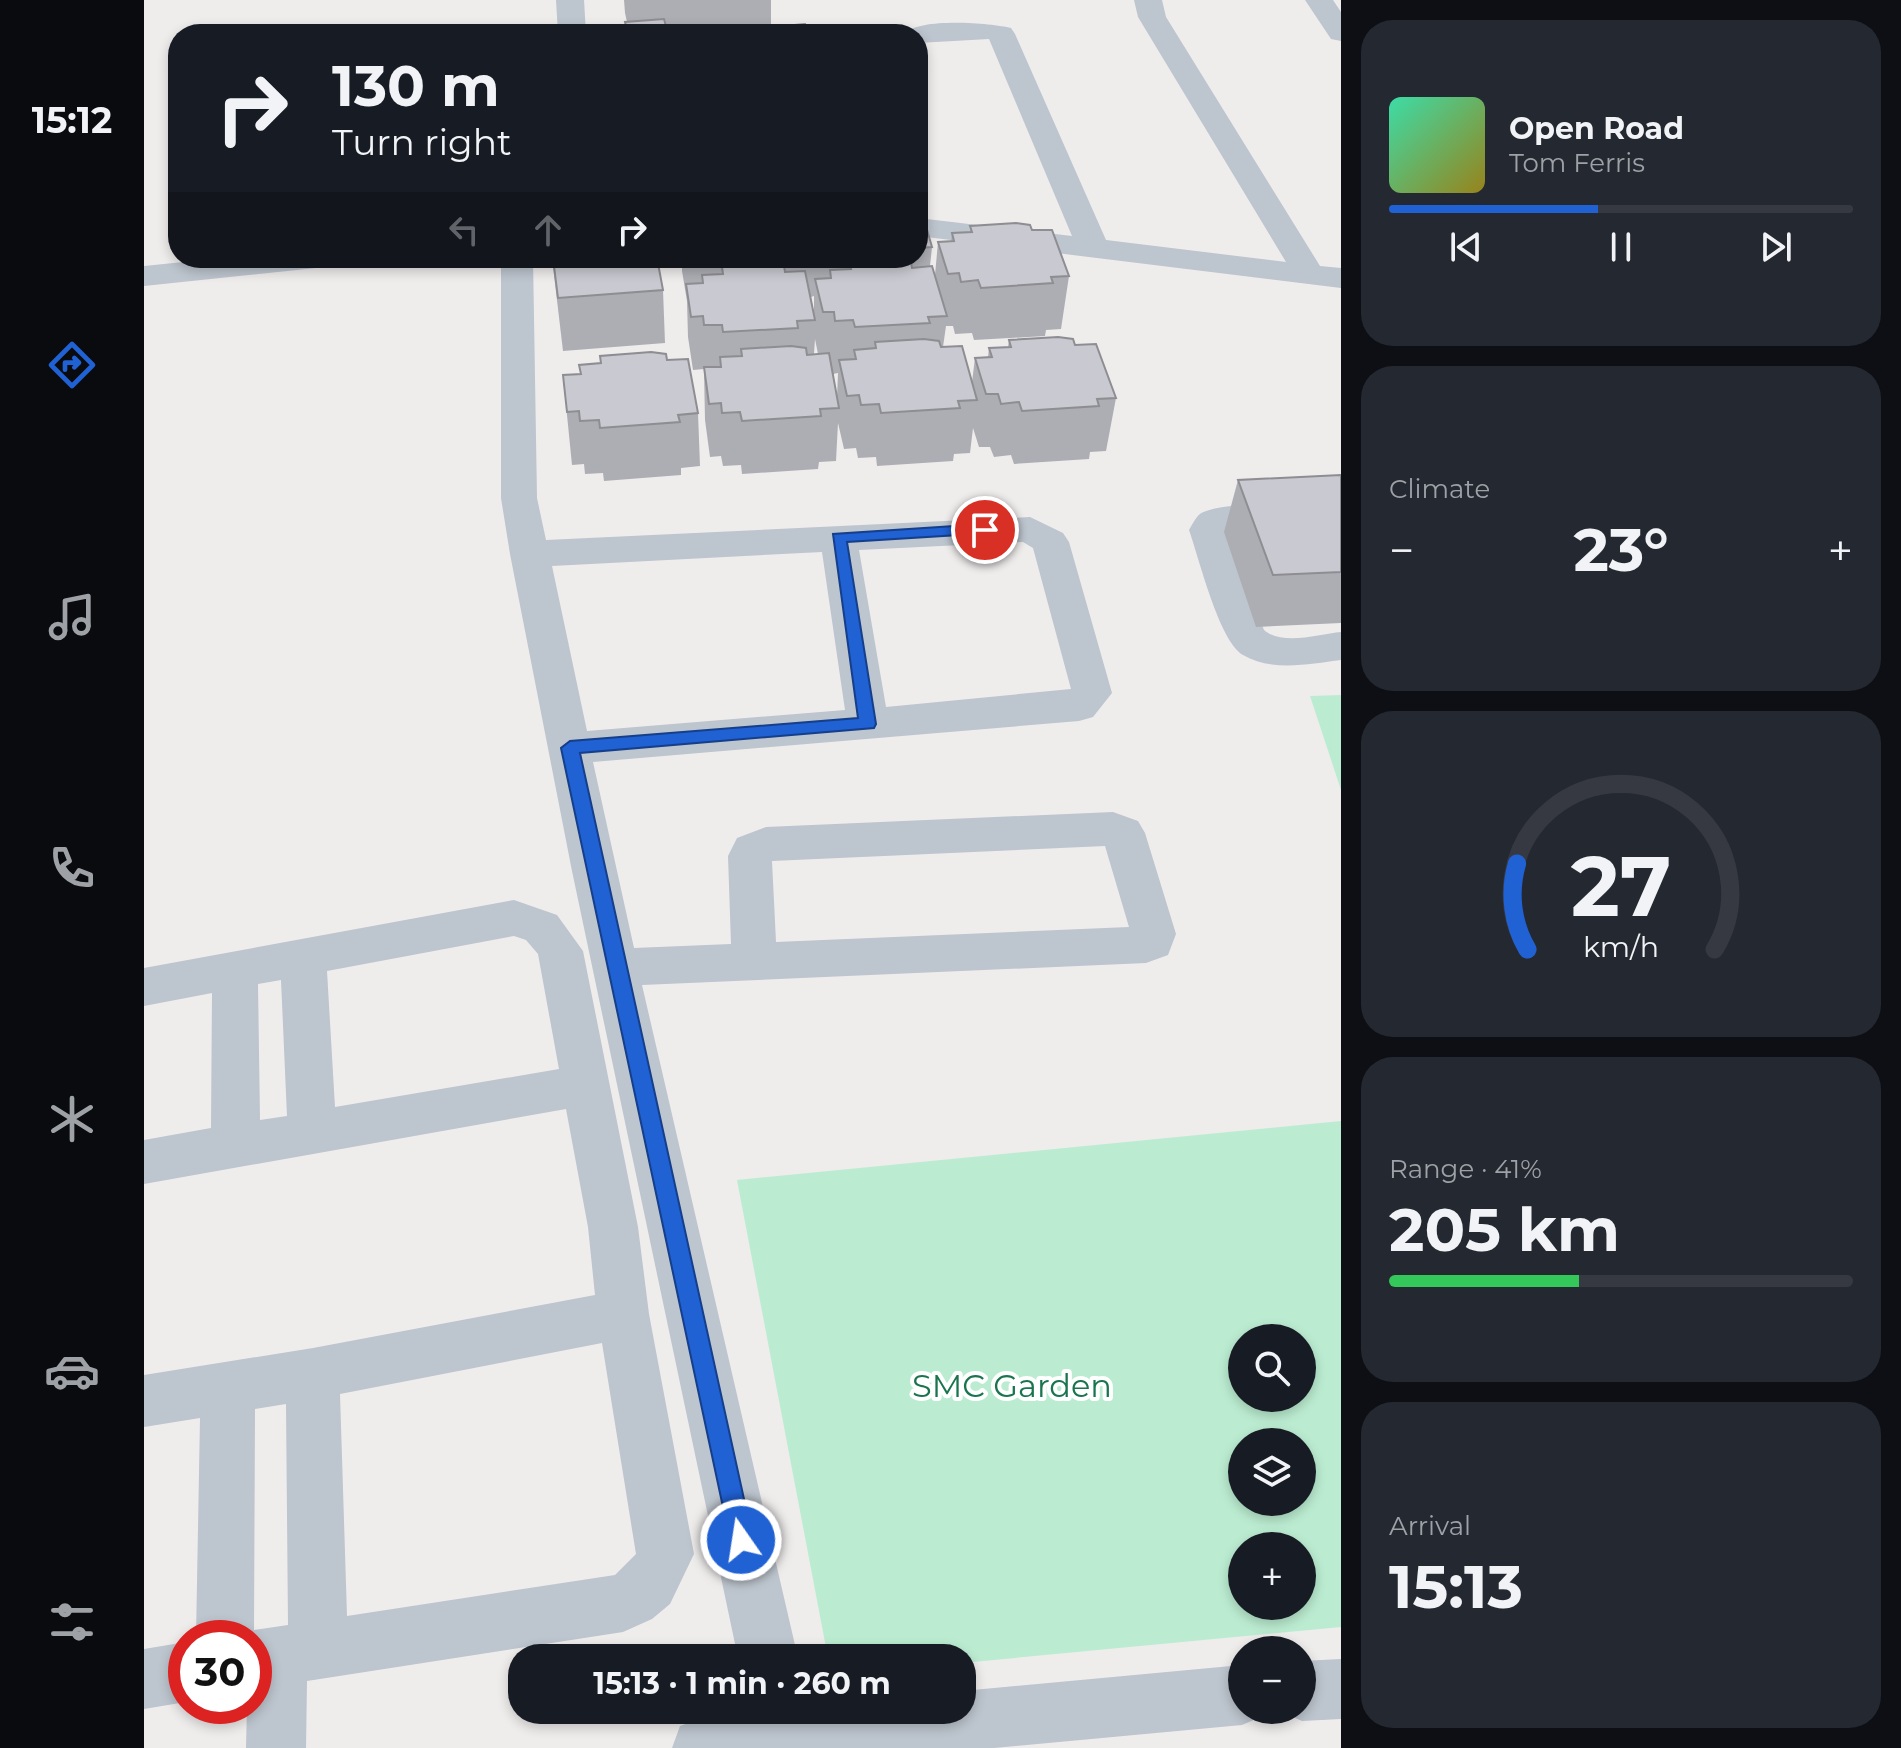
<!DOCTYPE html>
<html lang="en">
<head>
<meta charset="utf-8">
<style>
	:root { --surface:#171b24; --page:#242831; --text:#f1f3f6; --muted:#9ea1a6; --line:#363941; --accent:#2061d4 }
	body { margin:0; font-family:Montserrat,sans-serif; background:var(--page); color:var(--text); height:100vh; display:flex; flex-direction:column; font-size:30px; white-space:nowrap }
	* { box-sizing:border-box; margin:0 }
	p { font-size:26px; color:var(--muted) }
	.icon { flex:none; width:44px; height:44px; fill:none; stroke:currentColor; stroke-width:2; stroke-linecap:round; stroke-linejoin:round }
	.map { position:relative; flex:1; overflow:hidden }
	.panel { display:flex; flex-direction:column; gap:20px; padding:20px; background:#0d0f14; width:560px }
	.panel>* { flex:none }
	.top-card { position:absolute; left:24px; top:24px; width:760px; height:244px; border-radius:32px; box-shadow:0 4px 12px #0003; background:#171b24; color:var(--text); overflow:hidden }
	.tools { position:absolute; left:1084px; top:1324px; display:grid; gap:16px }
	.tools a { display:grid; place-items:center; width:88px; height:88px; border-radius:50%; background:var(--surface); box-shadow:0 4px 12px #0003; font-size:40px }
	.speed { position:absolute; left:24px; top:1620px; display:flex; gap:16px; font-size:40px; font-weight:700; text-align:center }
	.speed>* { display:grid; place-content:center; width:104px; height:104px; border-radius:50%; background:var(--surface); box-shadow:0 4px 12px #0003; line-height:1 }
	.speed .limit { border:12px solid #d22; background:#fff; color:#111 }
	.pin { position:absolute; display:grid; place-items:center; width:68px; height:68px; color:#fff; margin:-34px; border:4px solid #fff; border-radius:50%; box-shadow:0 2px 8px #0007 }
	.me { position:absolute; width:88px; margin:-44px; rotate:347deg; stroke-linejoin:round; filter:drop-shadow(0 0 6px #0008) }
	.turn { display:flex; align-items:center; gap:28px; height:168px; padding:0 32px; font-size:36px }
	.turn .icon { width:104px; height:104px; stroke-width:2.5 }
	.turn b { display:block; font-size:56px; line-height:68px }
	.lanes { display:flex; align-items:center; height:76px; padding:0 32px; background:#0003; justify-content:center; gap:40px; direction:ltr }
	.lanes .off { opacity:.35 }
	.big { font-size:60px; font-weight:700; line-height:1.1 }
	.panel .card { flex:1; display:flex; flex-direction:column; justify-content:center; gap:12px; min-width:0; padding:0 28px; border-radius:32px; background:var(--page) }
	.panel .dial { align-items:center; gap:0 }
	.dial svg { height:208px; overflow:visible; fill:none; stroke:var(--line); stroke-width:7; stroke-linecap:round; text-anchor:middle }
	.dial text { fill:var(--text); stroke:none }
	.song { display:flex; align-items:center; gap:24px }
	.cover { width:96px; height:96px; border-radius:12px; background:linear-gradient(135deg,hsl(160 70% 55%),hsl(50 70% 35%)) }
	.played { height:8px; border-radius:4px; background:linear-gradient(90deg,var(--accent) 45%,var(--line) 45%) }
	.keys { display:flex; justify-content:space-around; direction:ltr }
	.heat { display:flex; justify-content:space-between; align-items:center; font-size:44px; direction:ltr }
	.charge { height:12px; border-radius:6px; background:linear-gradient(90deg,#34c759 41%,var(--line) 0) }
	.trip { position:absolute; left:364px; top:1644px; width:468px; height:80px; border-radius:32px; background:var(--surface); box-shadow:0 4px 12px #0003; font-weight:700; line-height:80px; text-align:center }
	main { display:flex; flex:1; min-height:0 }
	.dock { display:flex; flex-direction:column; width:144px; justify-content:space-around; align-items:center; background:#090b0e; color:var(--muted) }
	.dock .icon { width:56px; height:56px }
	.dock .on { color:var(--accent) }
	.dock b { font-size:36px; color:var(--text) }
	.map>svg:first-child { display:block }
	.green { fill:#bbecd1; fill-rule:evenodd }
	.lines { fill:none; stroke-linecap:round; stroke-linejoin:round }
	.minor { fill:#bdc5ce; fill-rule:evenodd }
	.wall { fill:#adaeb4; fill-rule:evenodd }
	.building { fill:#c9cad1; stroke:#8d8d92; stroke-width:2 }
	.route { fill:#2061d4; stroke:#153f8a; stroke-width:2 }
	.labels { text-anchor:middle; stroke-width:8; stroke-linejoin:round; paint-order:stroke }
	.near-park-label { font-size:32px; fill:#1a754f; stroke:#fff }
</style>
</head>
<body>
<main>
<nav class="dock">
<b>15:12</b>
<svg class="icon on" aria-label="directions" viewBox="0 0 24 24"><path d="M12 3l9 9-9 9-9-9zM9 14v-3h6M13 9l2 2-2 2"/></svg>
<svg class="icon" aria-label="music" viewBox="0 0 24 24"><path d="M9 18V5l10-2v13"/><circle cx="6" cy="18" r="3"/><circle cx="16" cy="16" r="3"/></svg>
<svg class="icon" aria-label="phone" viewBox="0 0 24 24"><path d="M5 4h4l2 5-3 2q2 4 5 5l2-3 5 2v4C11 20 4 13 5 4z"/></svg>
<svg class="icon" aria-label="climate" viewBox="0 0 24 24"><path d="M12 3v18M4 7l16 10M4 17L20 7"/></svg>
<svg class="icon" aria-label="car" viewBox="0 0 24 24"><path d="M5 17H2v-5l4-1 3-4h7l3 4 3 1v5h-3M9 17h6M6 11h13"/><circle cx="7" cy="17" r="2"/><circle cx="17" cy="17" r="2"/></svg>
<svg class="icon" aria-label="filters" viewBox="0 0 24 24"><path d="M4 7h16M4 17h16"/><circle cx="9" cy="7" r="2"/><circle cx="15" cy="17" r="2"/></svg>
</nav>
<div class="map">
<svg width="1197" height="1748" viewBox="0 0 1197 1748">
	<rect width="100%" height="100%" fill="#efecec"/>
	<g class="green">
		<path d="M1197,695V790L1166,696Z"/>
		<path d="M1197,1121V1627L818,1663V1658H684L593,1180ZM1098,1338H1158V1398H1098ZM1098,1442H1158V1502H1098ZM1098,1546H1158V1606H1098Z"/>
	</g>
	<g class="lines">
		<g class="minor">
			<path d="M412,0H440L442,34H414Z"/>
			<path d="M990,0H1018L1022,17L1176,266L1197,268V288L774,236V218L928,236L845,39L774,43V34H761C774,17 847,23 867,28L871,34L962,240L1142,262L994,17Z"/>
			<path d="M1161,0H1189L1197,12V41L1187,39Z"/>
			<path d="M79,258H188L183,265L172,268L0,286V266Z"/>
			<path d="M357,258H389L393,498L402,540L886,517L919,533L925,542L968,693L949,717L935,721L449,762L490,948L587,944L584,856L593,838L622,827L969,812L994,821L1001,833L1032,934L1024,955L1002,963L498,985L654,1658H594L428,871L366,554L357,498ZM879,542L889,548L927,689L742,707L715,550ZM678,552L701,710L443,731L408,566ZM961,846L985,927L632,942L628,861Z"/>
			<path d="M1197,501V525L1083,532L1120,630C1138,646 1176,634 1197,632V660C1165,664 1128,672 1099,655C1075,641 1055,558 1045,530C1048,525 1052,517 1056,514C1074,501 1170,502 1197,501Z"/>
			<path d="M370,900L413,915L439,951L494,1227L505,1314L550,1554L526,1604L508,1619L479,1632L163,1681L162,1748H102L103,1706H110V1638H52L56,1418L0,1427V1375L169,1348L451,1295L444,1227L422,1109L0,1184V1140L67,1128L68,993L0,1006V968ZM370,936L382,940L394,954L415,1069L191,1107L183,971ZM137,980L143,1116L116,1120L114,984ZM458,1343L492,1554L471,1575L203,1616L196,1394ZM142,1404L144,1625L110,1630L111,1409Z"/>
			<path d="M42,1642V1702L0,1709V1649Z"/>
			<path d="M1197,1659V1719L1158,1721L1137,1712L1158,1710V1661Z"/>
			<path d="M1098,1665V1710H1122L1119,1716L1098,1725L850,1748H528L536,1726C606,1698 740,1710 818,1710V1691Z"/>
		</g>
	</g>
	<g class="wall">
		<path d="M480,0H627V25L524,34H482L481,22H483L481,13Z"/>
		<path d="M774,202L788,247L786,266L791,275L794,242L807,241L808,233L826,232V226L888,230L925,276L917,329L902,330L901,336L830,340L828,333L811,334L809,326H802L799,347L828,382L831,358L844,357L845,348L864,347L865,340L931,345L972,398L962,451L946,452L945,459L870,464L867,455L850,457L846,447H835L829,428L826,453L810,454L809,461L733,466L732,457L714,458L712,448L700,449L694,423L692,461L675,462L674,469L598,474L597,465L579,466L577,456L566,457L561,420L560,371V369L549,370L544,337L543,301L538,271V258H774ZM670,296V313L667,297ZM671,339L674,354H670ZM694,373L693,397L689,374Z"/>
		<path d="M408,258H513L519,290L521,343L419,351Z"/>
		<path d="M523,360L554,413L556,466L537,468V475L460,481L459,473L441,474L440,464L428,465L419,375L436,374Z"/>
		<path d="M1197,475V623L1112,627L1080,532L1094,480Z"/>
	</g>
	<g class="building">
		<path d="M520,19L524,34H484L481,22Z"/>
		<path d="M661,24L664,34H617L615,28Z"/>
		<path d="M774,202H775L788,247L774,248Z"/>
		<path d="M872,223L886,225L888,230H908L925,276L907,277L909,283L837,288L834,280L817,282L815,273L804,274L794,242L810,241L808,233L828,232L826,226Z"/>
		<path d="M409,258H513L519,290L414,298Z"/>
		<path d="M571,258H644V259L572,263Z"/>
		<path d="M753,260L767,262L768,268L788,266L803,316L784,317L786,323L711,327L709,320L691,321L690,312H679L671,279L687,278L686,270L707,269L705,263Z"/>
		<path d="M626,264L640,266L641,272L661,271L671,320L653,321L654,328L579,332L578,325H560L559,316L547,317L542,284L559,283L558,275L579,274L578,267Z"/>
		<path d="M914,337L929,339L931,345L952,344L972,398L953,399L955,406L878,411L875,402L857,404L854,394H842L831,358L848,357L845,348L867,347L865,340Z"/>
		<path d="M780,339L795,341L797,347L818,346L833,400L814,401L816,408L737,413L735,404L717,405L715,395L703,396L695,360L712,359L710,350L732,348L731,342Z"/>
		<path d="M647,346L662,348L663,355L685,353L695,408L676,409L677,416L598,421L596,412L578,413L577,403L565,404L560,367H577L576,357L598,356L597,349Z"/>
		<path d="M507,352L522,354L523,360L544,359L554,413L534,415L536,422L456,428L455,420L436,421L435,411L423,412L419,375L437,374L435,365L457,363L456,356Z"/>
		<path d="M1197,475V572L1129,575L1094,480Z"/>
	</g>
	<path class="route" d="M841,524L847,526V533L703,542L732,724L730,728L436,753L609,1540L606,1549L597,1552L589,1549L586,1540L417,748L426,741L714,718L689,534Z"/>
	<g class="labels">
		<g class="near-park-label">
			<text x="868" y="1397">SMC Garden</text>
		</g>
	</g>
</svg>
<div class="tools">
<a><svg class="icon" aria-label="search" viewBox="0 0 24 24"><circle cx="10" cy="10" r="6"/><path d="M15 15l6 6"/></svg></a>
<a><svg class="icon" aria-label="layers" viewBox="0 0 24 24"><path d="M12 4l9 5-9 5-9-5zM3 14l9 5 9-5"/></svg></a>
<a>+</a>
<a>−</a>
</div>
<div class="speed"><div class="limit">30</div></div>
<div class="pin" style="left:841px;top:530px;background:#d93025"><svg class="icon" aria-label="arrive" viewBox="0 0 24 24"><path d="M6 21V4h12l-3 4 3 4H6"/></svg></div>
<svg class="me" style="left:597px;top:1540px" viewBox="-20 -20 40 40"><circle r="17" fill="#2061d4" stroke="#fff" stroke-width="3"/><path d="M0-11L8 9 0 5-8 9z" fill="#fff"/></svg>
<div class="trip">15:13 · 1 min · 260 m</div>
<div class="top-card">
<div class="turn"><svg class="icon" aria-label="right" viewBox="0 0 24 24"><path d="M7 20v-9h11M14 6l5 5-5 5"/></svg><div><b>130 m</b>Turn right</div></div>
<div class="lanes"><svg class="icon off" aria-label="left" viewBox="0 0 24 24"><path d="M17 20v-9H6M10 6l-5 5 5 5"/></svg><svg class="icon off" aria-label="ahead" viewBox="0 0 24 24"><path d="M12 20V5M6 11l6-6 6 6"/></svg><svg class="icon" aria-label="right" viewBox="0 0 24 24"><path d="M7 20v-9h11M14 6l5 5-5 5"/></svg></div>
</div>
</div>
<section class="panel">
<div class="card">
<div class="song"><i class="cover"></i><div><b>Open Road</b><p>Tom Ferris</p></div></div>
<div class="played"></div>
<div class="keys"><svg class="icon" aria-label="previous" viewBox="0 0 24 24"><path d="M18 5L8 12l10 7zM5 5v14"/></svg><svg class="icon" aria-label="pause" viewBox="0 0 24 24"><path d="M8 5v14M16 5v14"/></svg><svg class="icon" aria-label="next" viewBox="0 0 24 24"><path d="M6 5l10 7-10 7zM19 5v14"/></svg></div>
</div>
<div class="card"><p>Climate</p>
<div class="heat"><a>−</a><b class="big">23°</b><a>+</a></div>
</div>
<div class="card dial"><svg viewBox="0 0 100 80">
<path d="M14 69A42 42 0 1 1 86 69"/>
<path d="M14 69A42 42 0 0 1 10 36" stroke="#2061d4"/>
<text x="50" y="56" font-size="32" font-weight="700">27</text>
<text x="50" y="72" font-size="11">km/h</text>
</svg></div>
<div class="card"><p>Range · 41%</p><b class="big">205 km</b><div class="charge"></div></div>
<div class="card"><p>Arrival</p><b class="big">15:13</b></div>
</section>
</main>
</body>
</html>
